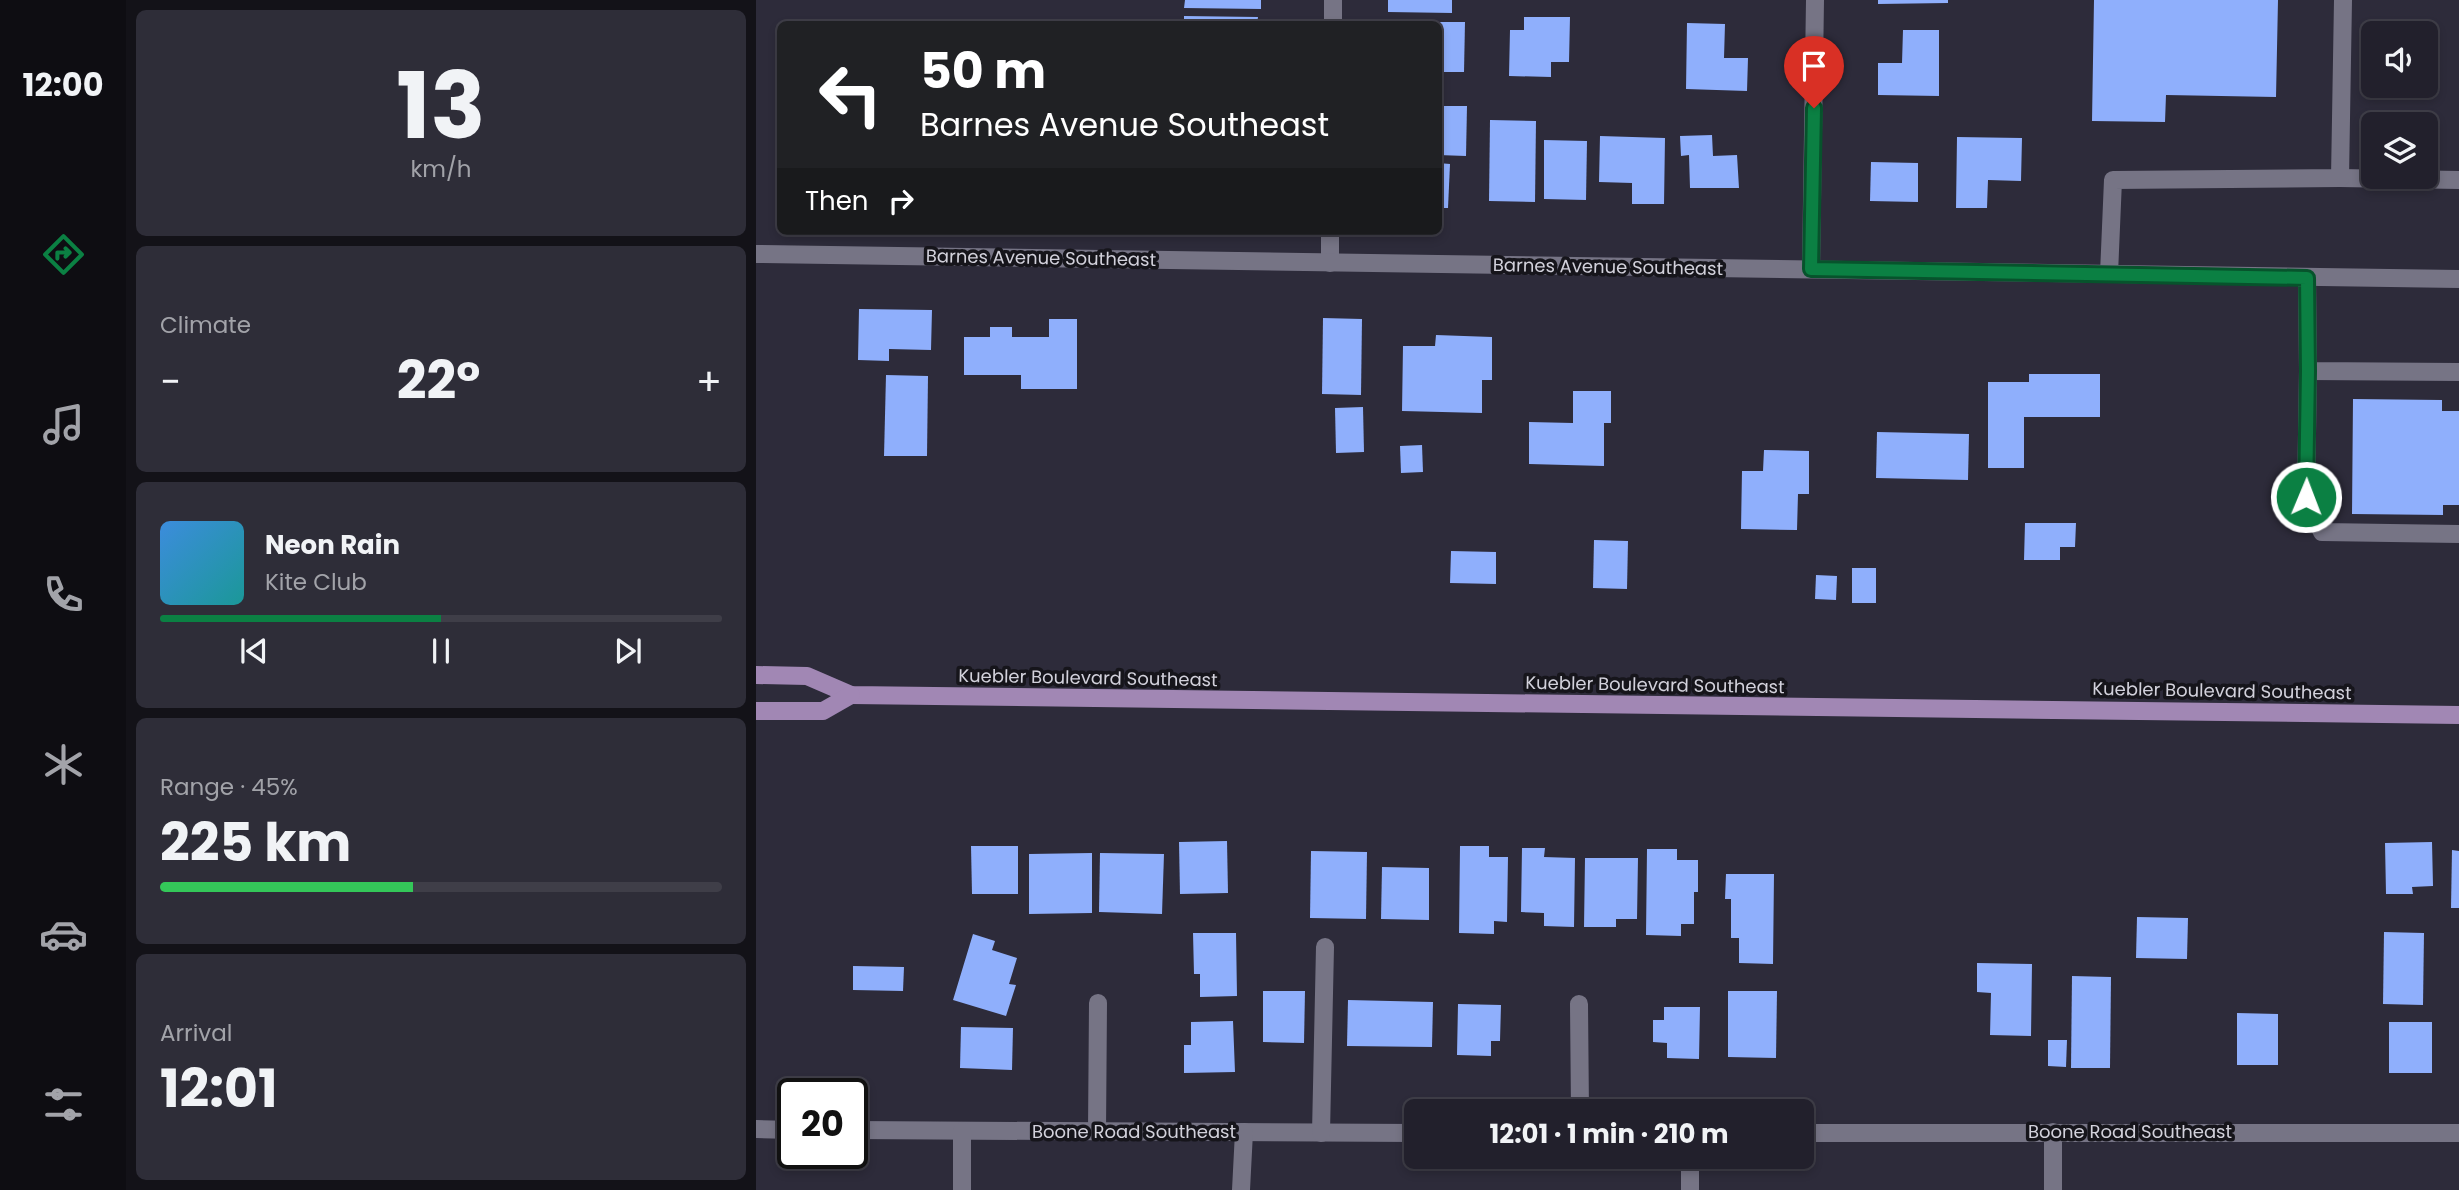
<!DOCTYPE html>
<html lang="en">
<head>
<meta charset="utf-8">
<style>
	:root { --surface:#22202c; --page:#2e2d38; --text:#f1f3f6; --muted:#a2a3a9; --line:#3f3e48; --accent:#0b8043 }
	body { margin:0; font-family:Poppins,sans-serif; background:var(--page); color:var(--text); height:100vh; display:flex; flex-direction:column; font-size:26px; white-space:nowrap }
	* { box-sizing:border-box; margin:0 }
	p { font-size:23px; color:var(--muted) }
	.icon { flex:none; width:38px; height:38px; fill:none; stroke:currentColor; stroke-width:2; stroke-linecap:round; stroke-linejoin:round }
	.map { position:relative; flex:1; overflow:hidden }
	.panel { display:flex; flex-direction:column; gap:10px; padding:10px; background:#131218; width:630px }
	.panel>* { flex:none }
	.hud { position:absolute; left:21px; top:21px; width:665px; height:214px; border-radius:10px; box-shadow:0 4px 10px #0003,0 0 0 2px var(--line); background:#202124; color:#fff; overflow:hidden }
	.controls { position:absolute; left:1605px; top:21px; display:grid; gap:14px }
	.controls a { display:grid; place-items:center; width:77px; height:77px; border-radius:10px; background:var(--surface); box-shadow:0 4px 10px #0003,0 0 0 2px var(--line); font-size:35px }
	.speed { position:absolute; left:21px; top:1078px; display:flex; gap:14px; font-size:35px; font-weight:700; text-align:center }
	.speed>* { display:grid; place-content:center; width:91px; height:91px; border-radius:50%; background:var(--surface); box-shadow:0 4px 10px #0003,0 0 0 2px var(--line); line-height:1 }
	.speed .limit { border:4px solid #111; border-radius:10px; background:#fff; color:#111 }
	.pin { position:absolute; display:grid; place-items:center; width:60px; height:60px; color:#fff; margin:-72px -30px; border-radius:50% 50% 50% 0; rotate:-45deg; box-shadow:0 0 7px #0007 }
	.pin .icon { rotate:45deg }
	.me { position:absolute; width:77px; margin:-38px; rotate:1deg; stroke-linejoin:round; filter:drop-shadow(0 0 5px #0008) }
	.turn { display:flex; align-items:center; gap:24px; height:147px; padding:0 28px; font-size:32px }
	.turn .icon { width:91px; height:91px; stroke-width:2.5 }
	.turn b { display:block; font-size:49px; line-height:60px }
	.then { display:flex; align-items:center; height:66px; padding:0 28px; background:#0003; gap:14px; font-size:26px }
	.big { font-size:52px; font-weight:700; line-height:1.1 }
	.panel .tile { flex:1; display:flex; flex-direction:column; justify-content:center; gap:10px; min-width:0; padding:0 24px; border-radius:10px; background:var(--page) }
	.panel .dial { align-items:center; gap:0 }
	.dial b { font-size:91px; line-height:1 }
	.song { display:flex; align-items:center; gap:21px }
	.cover { width:84px; height:84px; border-radius:10px; background:linear-gradient(135deg,hsl(210 70% 55%),hsl(180 70% 35%)) }
	.played { height:7px; border-radius:4px; background:linear-gradient(90deg,var(--accent) 50%,var(--line) 50%) }
	.keys { display:flex; justify-content:space-around; direction:ltr }
	.heat { display:flex; justify-content:space-between; align-items:center; font-size:38px; direction:ltr }
	.charge { height:10px; border-radius:5px; background:linear-gradient(90deg,#34c759 45%,var(--line) 0) }
	.trip { position:absolute; left:648px; top:1099px; width:410px; height:70px; border-radius:10px; background:var(--surface); box-shadow:0 4px 10px #0003,0 0 0 2px var(--line); font-weight:700; line-height:70px; text-align:center }
	main { display:flex; flex:1; min-height:0 }
	.tabs { display:flex; flex-direction:column; width:126px; justify-content:space-around; align-items:center; background:#0e0d12; color:var(--muted) }
	.tabs .icon { width:49px; height:49px }
	.tabs .current { color:var(--accent) }
	.tabs b { font-size:32px; color:var(--text) }
	.map>svg:first-child { display:block }
	.building { fill:#8faffc }
	.lines { fill:none; stroke-linecap:round; stroke-linejoin:round }
	.minor { stroke:#767485; stroke-width:18 }
	.major { stroke:#a187b4; stroke-width:18 }
	.route-casing { stroke:#07532c; stroke-width:18 }
	.route { stroke:#0b8043; stroke-width:12 }
	.labels { text-anchor:middle; stroke-width:7; stroke-linejoin:round; paint-order:stroke }
	.street-label { font-size:18px; fill:#d2d1db; stroke:#16151b }
</style>
</head>
<body>
<main>
<nav class="tabs">
<b>12:00</b>
<svg class="icon current" aria-label="directions" viewBox="0 0 24 24"><path d="M12 3l9 9-9 9-9-9zM9 14v-3h6M13 9l2 2-2 2"/></svg>
<svg class="icon" aria-label="music" viewBox="0 0 24 24"><path d="M9 18V5l10-2v13"/><circle cx="6" cy="18" r="3"/><circle cx="16" cy="16" r="3"/></svg>
<svg class="icon" aria-label="phone" viewBox="0 0 24 24"><path d="M5 4h4l2 5-3 2q2 4 5 5l2-3 5 2v4C11 20 4 13 5 4z"/></svg>
<svg class="icon" aria-label="climate" viewBox="0 0 24 24"><path d="M12 3v18M4 7l16 10M4 17L20 7"/></svg>
<svg class="icon" aria-label="car" viewBox="0 0 24 24"><path d="M5 17H2v-5l4-1 3-4h7l3 4 3 1v5h-3M9 17h6M6 11h13"/><circle cx="7" cy="17" r="2"/><circle cx="17" cy="17" r="2"/></svg>
<svg class="icon" aria-label="filters" viewBox="0 0 24 24"><path d="M4 7h16M4 17h16"/><circle cx="9" cy="7" r="2"/><circle cx="15" cy="17" r="2"/></svg>
</nav>
<section class="panel">
<div class="tile dial"><b>13</b><p>km/h</p></div>
<div class="tile"><p>Climate</p>
<div class="heat"><a>−</a><b class="big">22°</b><a>+</a></div>
</div>
<div class="tile">
<div class="song"><i class="cover"></i><div><b>Neon Rain</b><p>Kite Club</p></div></div>
<div class="played"></div>
<div class="keys"><svg class="icon" aria-label="previous" viewBox="0 0 24 24"><path d="M18 5L8 12l10 7zM5 5v14"/></svg><svg class="icon" aria-label="pause" viewBox="0 0 24 24"><path d="M8 5v14M16 5v14"/></svg><svg class="icon" aria-label="next" viewBox="0 0 24 24"><path d="M6 5l10 7-10 7zM19 5v14"/></svg></div>
</div>
<div class="tile"><p>Range · 45%</p><b class="big">225 km</b><div class="charge"></div></div>
<div class="tile"><p>Arrival</p><b class="big">12:01</b></div>
</section>
<div class="map">
<svg width="1703" height="1190" viewBox="0 0 1703 1190">
	<rect width="100%" height="100%" fill="#2d2b3a"/>
	<g class="building">
		<path d="M429,0H505V9L428,8Z"/>
		<path d="M632,0H696V13L632,12Z"/>
		<path d="M1122,0H1192V3L1122,4Z"/>
		<path d="M1338,0H1522L1520,97L1410,95L1409,122L1336,121Z"/>
		<path d="M428,16L502,17L501,24H428Z"/>
		<path d="M768,17H814L813,62H795V77L753,76L754,30H768Z"/>
		<rect x="634" y="22" width="46" height="2"/>
		<path d="M682,22H709L708,72H682Z"/>
		<path d="M931,23L969,24L968,58H992L991,91L930,89Z"/>
		<path d="M1147,30H1183V96L1122,95V63H1146Z"/>
		<path d="M682,106H711L710,156L682,155Z"/>
		<path d="M734,120L780,121L779,202L733,201Z"/>
		<path d="M956,135L957,156L981,155L983,188H934L933,155L925,156L924,136Z"/>
		<path d="M844,136L909,138L908,204H876V183L843,182Z"/>
		<path d="M1201,137L1266,138L1265,181L1232,180L1231,208H1200Z"/>
		<path d="M788,140L831,141L830,200L788,199Z"/>
		<path d="M1115,162L1162,163V202L1114,201Z"/>
		<path d="M682,163L694,164L692,208H682Z"/>
		<path d="M103,309L176,310L175,350L133,349V361L102,360Z"/>
		<path d="M567,318L606,319L605,395L566,394Z"/>
		<path d="M293,319H321V389H265V375H208V337H234V327H256V337H293Z"/>
		<path d="M680,335L736,337V380H726V413L646,411L647,346H679Z"/>
		<path d="M1273,374H1344V417H1268V468H1232V382H1273Z"/>
		<path d="M130,375L172,376L171,456H128Z"/>
		<path d="M817,391H855V423H848V466L773,464V422L817,423Z"/>
		<path d="M1597,399L1686,400V411H1703V505H1687V515L1596,514Z"/>
		<path d="M607,407L608,452L580,453L579,408Z"/>
		<path d="M1121,432L1213,434L1212,480L1120,478Z"/>
		<path d="M666,445L667,472L645,473L644,446Z"/>
		<path d="M1008,450L1053,451V494H1042L1041,530L985,529L986,471H1007Z"/>
		<path d="M1269,523H1320L1319,547H1304V560H1268Z"/>
		<path d="M838,540L872,541L871,589L837,588Z"/>
		<path d="M695,551L740,552V584L694,583Z"/>
		<rect x="1096" y="568" width="24" height="35"/>
		<path d="M1060,575L1081,576L1080,600L1059,599Z"/>
		<path d="M471,841L472,893L424,894L423,842Z"/>
		<path d="M1676,842L1677,886L1656,887L1657,894H1630L1629,843Z"/>
		<path d="M215,846H262V894H216Z"/>
		<path d="M704,846H733V857H752L751,922L738,921V934L703,933Z"/>
		<path d="M766,848H789L788,857L819,858L818,927L788,926V913L765,912Z"/>
		<path d="M891,849H921V860H942V892H938V924H925V936L890,935Z"/>
		<path d="M1696,850L1703,851V908H1695Z"/>
		<path d="M555,851L611,852L610,919L554,918Z"/>
		<path d="M336,853V913L273,914V854Z"/>
		<path d="M344,853L408,854L406,914L343,912Z"/>
		<path d="M829,858H882L881,919H860V927H828Z"/>
		<path d="M626,867L673,868V920L625,919Z"/>
		<path d="M970,874H1018L1017,964L983,963V938H975V899H969Z"/>
		<path d="M1381,917L1432,918L1431,959L1380,958Z"/>
		<path d="M1628,932L1668,933L1667,1005L1627,1004Z"/>
		<path d="M437,933H480L481,996L444,997V974H438Z"/>
		<path d="M217,934L239,941L236,950L261,958L253,984L260,985L250,1016L197,1000Z"/>
		<path d="M1221,963L1276,964L1275,1036L1234,1035L1235,993L1221,992Z"/>
		<path d="M97,966L148,967L147,991L97,990Z"/>
		<path d="M1316,976L1355,977L1354,1068H1315Z"/>
		<path d="M507,991H549L548,1043L507,1042Z"/>
		<path d="M972,991H1021L1020,1058L972,1057Z"/>
		<path d="M592,1000L677,1002L676,1047L591,1046Z"/>
		<path d="M702,1004L745,1005L744,1041H735V1056L701,1055Z"/>
		<path d="M908,1007H944L943,1059L911,1058V1043L897,1042V1020H908Z"/>
		<path d="M1481,1013L1522,1014V1065H1481Z"/>
		<path d="M477,1021L479,1072L428,1073V1045H435V1022Z"/>
		<rect x="1633" y="1022" width="43" height="51"/>
		<path d="M205,1027L257,1028L256,1070L204,1068Z"/>
		<path d="M1292,1040H1311L1310,1067L1292,1066Z"/>
	</g>
	<g class="lines">
		<g class="minor">
			<path d="M577,24V0"/>
			<path d="M1584,178L1703,180"/>
			<path d="M574,231V263"/>
			<path d="M0,254L1703,279"/>
			<path d="M1055,269L1059,0"/>
			<path d="M1353,274L1357,180L1584,178L1587,0"/>
			<path d="M1551,278L1552,371L1703,372"/>
			<path d="M1552,371L1550,497L1566,532L1703,534"/>
			<path d="M823,1004L824,1111"/>
			<path d="M0,1129L37,1130"/>
			<path d="M96,1130L660,1133"/>
			<path d="M206,1131V1190"/>
			<path d="M341,1132L342,1003"/>
			<path d="M1297,1132V1190"/>
			<path d="M565,1133L569,947"/>
			<path d="M1045,1133H1703"/>
			<path d="M485,1190L488,1132"/>
			<path d="M934,1190V1157"/>
		</g>
		<g class="major">
			<path d="M0,675L51,676L95,695L1703,715"/>
			<path d="M0,711H67L95,695"/>
		</g>
	</g>
	<g class="lines">
		<defs>
			<path id="route" d="M1058,108L1055,269L1551,278L1552,371L1550,497"/>
		</defs>
		<use href="#route" class="route-casing"/>
		<use href="#route" class="route"/>
	</g>
	<g class="labels">
		<g class="street-label">
			<text transform="translate(285 258) rotate(1)" y="6">Barnes Avenue Southeast</text>
			<text transform="translate(852 267) rotate(1)" y="6">Barnes Avenue Southeast</text>
			<text transform="translate(332 678) rotate(1)" y="6">Kuebler Boulevard Southeast</text>
			<text transform="translate(899 685) rotate(1)" y="6">Kuebler Boulevard Southeast</text>
			<text transform="translate(1466 691) rotate(1)" y="6">Kuebler Boulevard Southeast</text>
			<text x="378" y="1138">Boone Road Southeast</text>
			<text x="1374" y="1138">Boone Road Southeast</text>
		</g>
	</g>
</svg>
<div class="controls">
<a><svg class="icon" aria-label="sound" viewBox="0 0 24 24"><path d="M4 9h4l5-4v14l-5-4H4zM17 9q2 3 0 6"/></svg></a>
<a><svg class="icon" aria-label="layers" viewBox="0 0 24 24"><path d="M12 4l9 5-9 5-9-5zM3 14l9 5 9-5"/></svg></a>
</div>
<div class="speed"><div class="limit">20</div></div>
<div class="pin" style="left:1058px;top:108px;background:#d93025"><svg class="icon" aria-label="arrive" viewBox="0 0 24 24"><path d="M6 21V4h12l-3 4 3 4H6"/></svg></div>
<svg class="me" style="left:1550px;top:497px" viewBox="-20 -20 40 40"><circle r="17" fill="#0b8043" stroke="#fff" stroke-width="3"/><path d="M0-11L8 9 0 5-8 9z" fill="#fff"/></svg>
<div class="trip">12:01 · 1 min · 210 m</div>
<div class="hud">
<div class="turn"><svg class="icon" aria-label="left" viewBox="0 0 24 24"><path d="M17 20v-9H6M10 6l-5 5 5 5"/></svg><div><b>50 m</b>Barnes Avenue Southeast</div></div>
<div class="then">Then<svg class="icon" aria-label="right" viewBox="0 0 24 24"><path d="M7 20v-9h11M14 6l5 5-5 5"/></svg></div>
</div>
</div>
</main>
</body>
</html>
